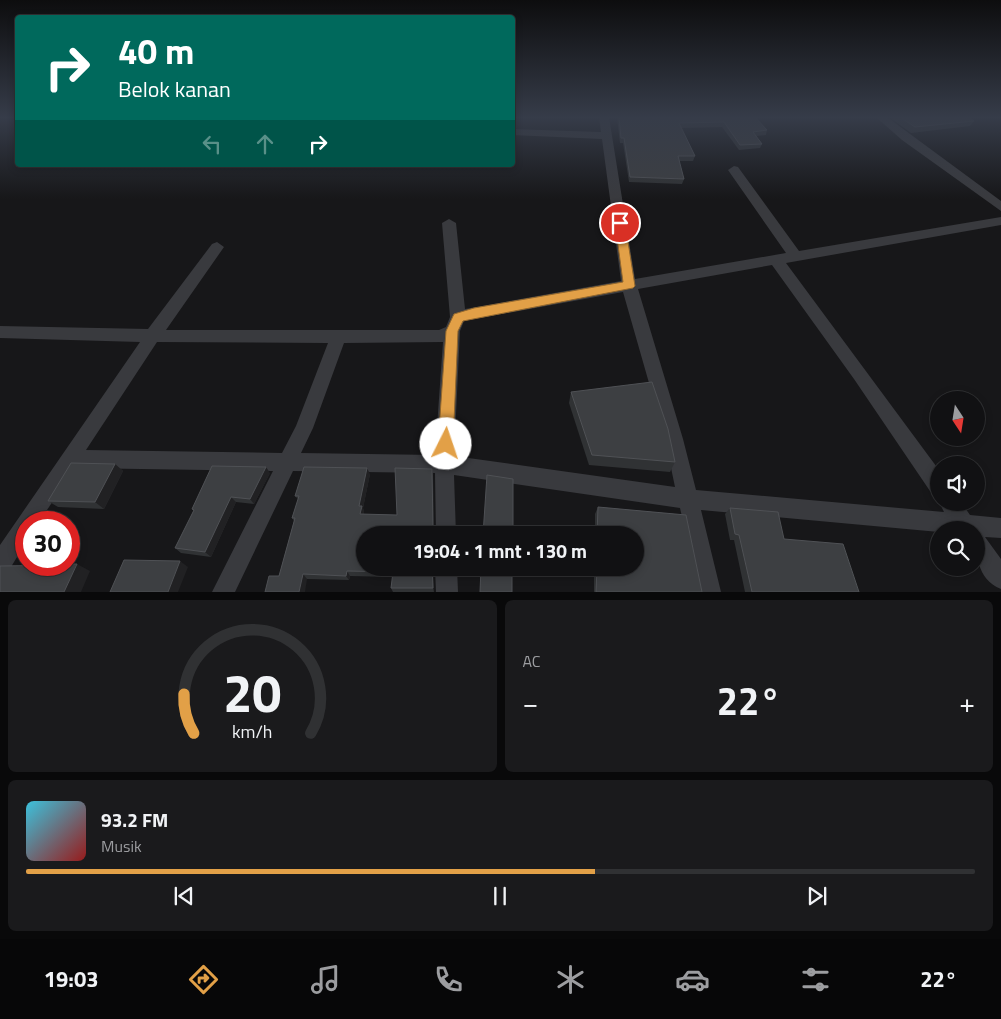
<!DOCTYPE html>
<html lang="id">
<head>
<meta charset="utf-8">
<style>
	:root { --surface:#111113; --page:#1a1a1c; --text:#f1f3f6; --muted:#9c9da0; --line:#303133; --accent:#e2a047 }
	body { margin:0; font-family:"Titillium Web",sans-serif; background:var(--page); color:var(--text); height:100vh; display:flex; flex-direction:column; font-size:19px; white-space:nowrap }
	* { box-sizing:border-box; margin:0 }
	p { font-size:16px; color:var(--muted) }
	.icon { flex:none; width:28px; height:28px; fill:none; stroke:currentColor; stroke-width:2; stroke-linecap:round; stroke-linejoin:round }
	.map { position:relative; height:592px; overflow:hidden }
	.panel { display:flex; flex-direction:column; gap:8px; padding:8px; background:#09090a; flex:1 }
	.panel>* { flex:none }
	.banner { position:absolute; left:15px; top:15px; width:500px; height:152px; border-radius:5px; box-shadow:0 2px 8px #0003,0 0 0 1px var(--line); background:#00695c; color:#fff; overflow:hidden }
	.needle { width:32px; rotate:168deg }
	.fabs { position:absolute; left:930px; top:391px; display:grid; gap:10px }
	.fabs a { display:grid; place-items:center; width:55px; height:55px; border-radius:50%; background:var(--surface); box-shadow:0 2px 8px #0003,0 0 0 1px var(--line); font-size:25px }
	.speed { position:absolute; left:15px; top:511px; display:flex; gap:10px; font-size:25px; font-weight:700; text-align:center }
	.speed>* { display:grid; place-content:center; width:65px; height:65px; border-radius:50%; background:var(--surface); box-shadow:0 2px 8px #0003,0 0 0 1px var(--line); line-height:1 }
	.speed .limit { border:8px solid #d22; background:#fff; color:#111 }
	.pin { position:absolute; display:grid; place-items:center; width:42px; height:42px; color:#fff; margin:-21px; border:2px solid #fff; border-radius:50%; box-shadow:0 1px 5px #0007 }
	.me { position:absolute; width:55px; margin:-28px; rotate:4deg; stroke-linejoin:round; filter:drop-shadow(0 0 4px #0008) }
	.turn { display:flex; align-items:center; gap:18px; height:105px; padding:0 20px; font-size:22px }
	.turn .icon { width:65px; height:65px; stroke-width:2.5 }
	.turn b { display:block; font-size:35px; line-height:42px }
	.lanes { display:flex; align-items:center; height:48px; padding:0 20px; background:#0003; justify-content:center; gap:25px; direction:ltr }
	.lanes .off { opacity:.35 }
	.big { font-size:38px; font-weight:700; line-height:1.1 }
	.panel .widget { flex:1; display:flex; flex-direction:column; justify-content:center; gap:8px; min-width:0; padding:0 18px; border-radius:8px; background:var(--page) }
	.panel .dial { align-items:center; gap:0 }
	.dial svg { height:130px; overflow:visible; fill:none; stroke:var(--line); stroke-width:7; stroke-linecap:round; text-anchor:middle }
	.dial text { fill:var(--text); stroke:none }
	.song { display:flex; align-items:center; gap:15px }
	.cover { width:60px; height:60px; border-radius:8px; background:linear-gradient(135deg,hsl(190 70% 55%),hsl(0 70% 35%)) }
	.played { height:5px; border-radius:2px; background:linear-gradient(90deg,var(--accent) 60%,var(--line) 60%) }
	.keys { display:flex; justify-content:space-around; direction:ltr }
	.heat { display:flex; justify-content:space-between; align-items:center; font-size:28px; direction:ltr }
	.panel .tiles { flex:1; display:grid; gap:8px; grid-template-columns:1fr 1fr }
	.widget:last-child { grid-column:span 2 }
	.trip { position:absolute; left:356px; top:526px; width:288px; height:50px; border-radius:25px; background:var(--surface); box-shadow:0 2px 8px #0003,0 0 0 1px var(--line); font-weight:700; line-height:50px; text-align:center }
	.tab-bar { display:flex; height:80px; justify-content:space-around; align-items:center; background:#070708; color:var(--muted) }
	.tab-bar .icon { width:35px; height:35px }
	.tab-bar .current { color:var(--accent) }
	.tab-bar b { font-size:22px; color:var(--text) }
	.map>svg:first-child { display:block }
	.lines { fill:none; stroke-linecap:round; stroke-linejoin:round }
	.minor { fill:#393a3e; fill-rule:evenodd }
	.wall { fill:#303234 }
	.shaded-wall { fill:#212123 }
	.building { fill:#3d3f42; stroke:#4f5155 }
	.route { fill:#e2a047; stroke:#93682e }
</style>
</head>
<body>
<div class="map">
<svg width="1001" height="592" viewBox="0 0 1001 592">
	<rect width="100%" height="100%" fill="#171719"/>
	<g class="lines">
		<g class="minor">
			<path d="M599,117H609L635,279L786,253L728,170L734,166L738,167L799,251L1001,217V225L786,263L939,470V497L932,494L854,379L772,265L638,289L683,439L696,490L944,512L939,502H961L970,515L1001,518V538L985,537L1001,559V589C976,579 976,553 976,530H939V532L701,510L721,592H699L680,508L454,475L456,535H436L435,473L293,471L235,592H212L273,471L75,468L39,522H26V542L8,572L0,575V545L140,342L0,338V326L148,329L212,244L217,242L224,247L166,330H439L446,327L450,317L442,223L449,219L456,223L465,309L621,281L602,139L512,135V129L601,132ZM623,292L665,439L675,487L454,456L460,331L464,321ZM157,342L328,343L296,426L282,453L86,450ZM443,342L435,455L301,453L313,428L344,343Z"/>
			<path d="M876,117H887L1001,201V211L902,140Z"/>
			<path d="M435,568H457L458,592H436Z"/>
		</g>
	</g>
	<g class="wall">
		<path d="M617,117H755L767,130L766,135L756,136L762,144L760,148L739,150L722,127L681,128L695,156L693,161H679L684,179L682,184L629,182L623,143H620Z"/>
		<path d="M849,117H870L851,118Z"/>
		<path d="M889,117H969L974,121L970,126L911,133Z"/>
		<path d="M571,392L675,462L670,472L589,465L569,403Z"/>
		<path d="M115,464L123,471L104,509L58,507L48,501Z"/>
		<path d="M432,469L433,475L434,530L443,531L444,535H365V568H436H433L434,592H393L391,588L393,577L350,576L349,580L307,579L279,576L294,521L292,518L298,499L295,496L370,474L363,508L364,512V514L397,515Z"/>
		<path d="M270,473L254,504L236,502L211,557L181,553L175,548L194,511L192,509Z"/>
		<path d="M598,507L686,515L702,592H594V568H635V535H595V514Z"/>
		<path d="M730,508L784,539L859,592H745L734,540H730L725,514Z"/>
	</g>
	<g class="shaded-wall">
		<path d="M115,464L123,471L104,509L95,502Z"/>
		<path d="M266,467L270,473L254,504L250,499Z"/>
		<path d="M367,468L370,474L363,508L364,512L363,520L360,514L359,506Z"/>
		<path d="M432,469L433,475L434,535L433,530Z"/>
		<path d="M231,497L236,502L211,557L205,552Z"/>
		<path d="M180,561L188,567L178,592H168Z"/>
		<path d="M77,564L90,571L81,592H64Z"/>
		<path d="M432,568H433L434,592L433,588Z"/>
		<path d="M347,571L350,576L349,580L346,576Z"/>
		<path d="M303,574L307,579L305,592H299Z"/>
	</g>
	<g class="building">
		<path d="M619,117H755L767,130L753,132L762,144L740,145L724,122L679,123L695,156H678L684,179L630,177L624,138H621Z"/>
		<path d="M900,117H969L974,121L915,127Z"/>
		<path d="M652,382L668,429L675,462L592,455L571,392Z"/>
		<path d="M71,463L115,464L95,502L48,501Z"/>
		<path d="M212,466L266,467L250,499L231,497L205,552L175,548L194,510L192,509Z"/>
		<path d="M304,467L367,468L359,506H362L360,514L397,515L395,468L432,469L433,530L443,531V535H365V568H432L433,588H391L393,572L347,571L346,576L303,574L299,592H265L269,576H279L295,518H292L299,496H295Z"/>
		<path d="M487,475L513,479V535H483Z"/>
		<path d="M598,507L686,515L702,592H596L597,568H635V535H597Z"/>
		<path d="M730,508L778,512L784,539L843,544L859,592H752L739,535L735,534Z"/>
		<path d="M124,560L180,561L168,592H110Z"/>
		<path d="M69,564H77L64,592H0V566L69,565Z"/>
		<path d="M481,568H512V592H480Z"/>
	</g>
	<linearGradient id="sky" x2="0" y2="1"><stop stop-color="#0d0d0e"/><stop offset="0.59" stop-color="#363c49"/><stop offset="1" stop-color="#363c49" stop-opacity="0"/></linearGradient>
	<rect width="1001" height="199" fill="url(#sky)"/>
	<path class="route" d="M620,220L625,223L635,286L633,288L463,321L458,331L453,444L451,449L446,451L440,449L438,444L446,331L454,314L474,308L623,282L615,223Z"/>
</svg>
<div class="fabs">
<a><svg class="needle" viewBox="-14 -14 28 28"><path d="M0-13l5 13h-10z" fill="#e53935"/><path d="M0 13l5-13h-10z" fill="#9c9da0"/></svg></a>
<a><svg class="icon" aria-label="sound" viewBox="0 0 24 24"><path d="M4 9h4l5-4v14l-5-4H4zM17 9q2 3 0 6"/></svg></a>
<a><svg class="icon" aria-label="search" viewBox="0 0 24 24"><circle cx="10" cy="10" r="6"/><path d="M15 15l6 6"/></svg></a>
</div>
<div class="speed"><div class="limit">30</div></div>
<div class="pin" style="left:620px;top:223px;background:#d93025"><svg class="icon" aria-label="arrive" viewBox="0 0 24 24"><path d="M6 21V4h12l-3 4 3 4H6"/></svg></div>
<svg class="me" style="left:446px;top:444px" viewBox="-20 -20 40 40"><circle r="19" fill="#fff"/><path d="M0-13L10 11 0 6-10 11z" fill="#e2a047"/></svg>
<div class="trip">19:04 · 1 mnt · 130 m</div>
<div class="banner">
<div class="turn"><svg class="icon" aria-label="right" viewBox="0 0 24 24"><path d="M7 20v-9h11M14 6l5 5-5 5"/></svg><div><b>40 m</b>Belok kanan</div></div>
<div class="lanes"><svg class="icon off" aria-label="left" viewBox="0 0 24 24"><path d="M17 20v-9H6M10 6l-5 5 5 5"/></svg><svg class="icon off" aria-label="ahead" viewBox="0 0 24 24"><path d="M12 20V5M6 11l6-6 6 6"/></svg><svg class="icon" aria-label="right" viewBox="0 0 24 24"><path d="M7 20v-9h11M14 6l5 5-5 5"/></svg></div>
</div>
</div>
<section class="panel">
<div class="tiles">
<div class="widget dial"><svg viewBox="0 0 100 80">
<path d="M14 69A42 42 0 1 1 86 69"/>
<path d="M14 69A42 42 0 0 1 8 45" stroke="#e2a047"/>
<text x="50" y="56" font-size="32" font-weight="700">20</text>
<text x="50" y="72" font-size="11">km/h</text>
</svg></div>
<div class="widget"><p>AC</p>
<div class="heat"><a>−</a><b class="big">22°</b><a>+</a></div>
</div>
<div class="widget">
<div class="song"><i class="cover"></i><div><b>93.2 FM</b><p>Musik</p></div></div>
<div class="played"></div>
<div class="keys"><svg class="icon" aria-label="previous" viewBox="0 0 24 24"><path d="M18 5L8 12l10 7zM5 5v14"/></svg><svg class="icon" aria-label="pause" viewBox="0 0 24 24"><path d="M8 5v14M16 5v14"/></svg><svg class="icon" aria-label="next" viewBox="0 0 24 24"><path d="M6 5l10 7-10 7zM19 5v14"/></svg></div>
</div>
</div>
</section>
<nav class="tab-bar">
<b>19:03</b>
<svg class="icon current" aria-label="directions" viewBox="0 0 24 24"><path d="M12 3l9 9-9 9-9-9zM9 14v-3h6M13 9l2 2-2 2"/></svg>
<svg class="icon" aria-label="music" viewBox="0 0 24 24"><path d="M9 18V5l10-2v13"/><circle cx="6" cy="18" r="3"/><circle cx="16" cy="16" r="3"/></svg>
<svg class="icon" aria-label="phone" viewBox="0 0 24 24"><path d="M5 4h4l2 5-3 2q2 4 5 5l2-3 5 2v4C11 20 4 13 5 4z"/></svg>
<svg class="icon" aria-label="climate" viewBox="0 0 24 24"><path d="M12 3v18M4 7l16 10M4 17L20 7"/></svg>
<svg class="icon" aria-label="car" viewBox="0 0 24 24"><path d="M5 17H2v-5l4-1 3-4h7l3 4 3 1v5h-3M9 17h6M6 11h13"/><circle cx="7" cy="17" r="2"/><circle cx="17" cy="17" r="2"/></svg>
<svg class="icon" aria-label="filters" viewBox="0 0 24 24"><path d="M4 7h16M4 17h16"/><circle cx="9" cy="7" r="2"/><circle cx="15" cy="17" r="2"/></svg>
<b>22°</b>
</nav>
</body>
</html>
